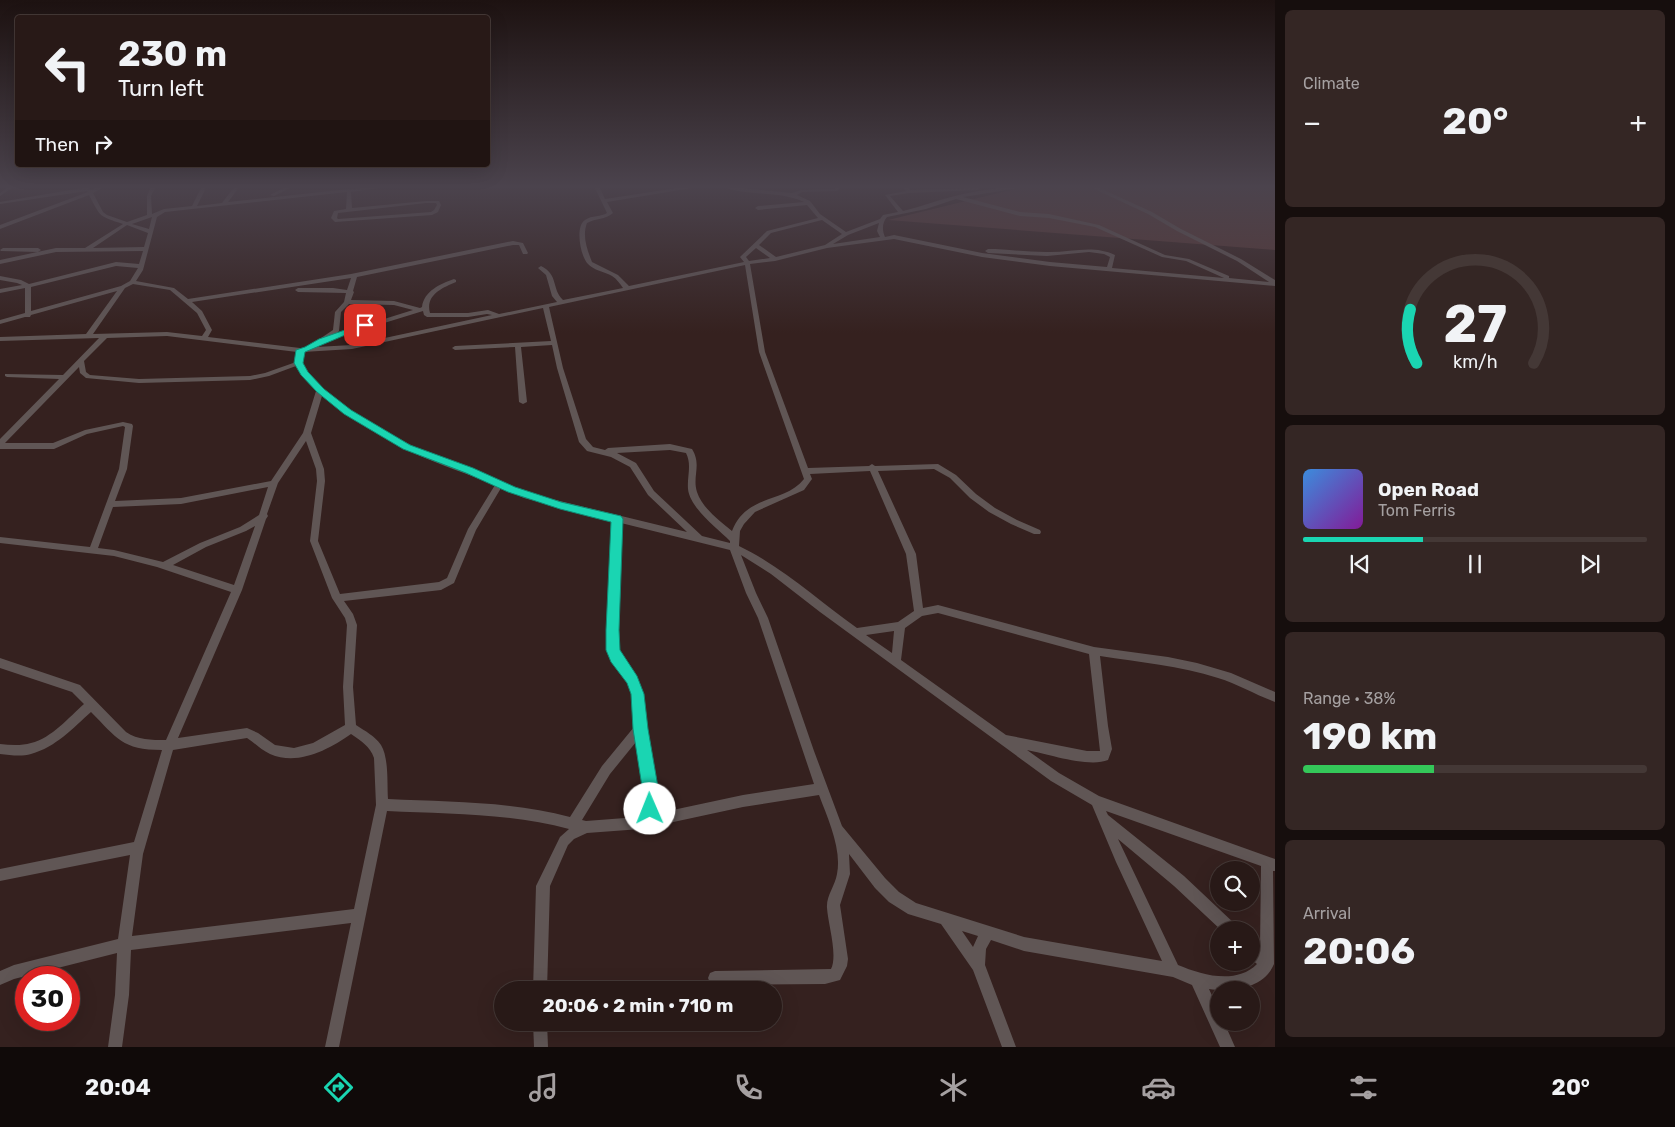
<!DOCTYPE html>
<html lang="en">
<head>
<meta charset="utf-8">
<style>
	:root { --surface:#281917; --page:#342624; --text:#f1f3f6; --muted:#a5a0a1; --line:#443836; --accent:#1ad5b2 }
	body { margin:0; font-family:Rubik,sans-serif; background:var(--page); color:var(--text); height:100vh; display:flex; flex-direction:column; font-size:19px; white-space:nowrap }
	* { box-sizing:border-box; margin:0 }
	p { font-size:16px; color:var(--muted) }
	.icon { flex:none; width:28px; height:28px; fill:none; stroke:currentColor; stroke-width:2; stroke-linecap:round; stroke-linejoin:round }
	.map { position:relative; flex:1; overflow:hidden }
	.panel { display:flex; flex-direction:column; gap:10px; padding:10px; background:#160e0d; width:400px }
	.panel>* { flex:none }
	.top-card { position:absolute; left:15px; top:15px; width:475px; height:152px; border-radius:5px; box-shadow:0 5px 20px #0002,0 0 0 1px var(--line); background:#281917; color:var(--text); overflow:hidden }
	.buttons { position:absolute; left:1210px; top:861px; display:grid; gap:10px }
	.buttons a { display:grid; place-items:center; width:50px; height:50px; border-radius:50%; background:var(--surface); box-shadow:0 5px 20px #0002,0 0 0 1px var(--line); font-size:25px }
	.speed { position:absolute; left:15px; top:966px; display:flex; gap:10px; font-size:25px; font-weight:700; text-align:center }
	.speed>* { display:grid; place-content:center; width:65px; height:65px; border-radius:50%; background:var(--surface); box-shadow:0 5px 20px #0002,0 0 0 1px var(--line); line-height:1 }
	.speed .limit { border:8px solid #d22; background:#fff; color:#111 }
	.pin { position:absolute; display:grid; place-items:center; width:42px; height:42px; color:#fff; margin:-21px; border-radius:10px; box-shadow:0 2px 8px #0006 }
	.me { position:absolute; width:55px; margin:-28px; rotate:359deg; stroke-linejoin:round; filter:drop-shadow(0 0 4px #0008) }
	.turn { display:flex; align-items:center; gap:18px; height:105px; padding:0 20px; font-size:22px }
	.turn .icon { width:65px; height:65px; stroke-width:2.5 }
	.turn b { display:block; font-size:35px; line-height:42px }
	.then { display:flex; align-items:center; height:48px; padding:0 20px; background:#0003; gap:10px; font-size:19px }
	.big { font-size:38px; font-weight:700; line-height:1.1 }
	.panel .tile { flex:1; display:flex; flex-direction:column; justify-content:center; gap:8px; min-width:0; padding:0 18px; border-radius:8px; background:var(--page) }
	.panel .dial { align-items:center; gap:0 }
	.dial svg { height:130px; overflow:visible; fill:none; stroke:var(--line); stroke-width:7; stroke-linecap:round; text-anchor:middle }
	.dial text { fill:var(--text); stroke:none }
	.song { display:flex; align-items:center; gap:15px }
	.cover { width:60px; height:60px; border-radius:8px; background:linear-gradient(135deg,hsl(210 70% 55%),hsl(290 70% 35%)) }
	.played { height:5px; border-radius:2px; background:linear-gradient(90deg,var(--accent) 35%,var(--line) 35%) }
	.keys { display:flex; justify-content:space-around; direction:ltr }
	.heat { display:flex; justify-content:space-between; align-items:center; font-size:28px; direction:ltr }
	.charge { height:8px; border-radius:4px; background:linear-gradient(90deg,#34c759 38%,var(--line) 0) }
	.trip { position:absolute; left:494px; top:981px; width:288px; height:50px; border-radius:25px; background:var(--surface); box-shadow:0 5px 20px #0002,0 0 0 1px var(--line); font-weight:700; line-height:50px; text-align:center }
	.tabs { display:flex; height:80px; justify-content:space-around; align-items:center; background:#100a09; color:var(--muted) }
	.tabs .icon { width:35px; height:35px }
	.tabs .on { color:var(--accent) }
	.tabs b { font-size:22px; color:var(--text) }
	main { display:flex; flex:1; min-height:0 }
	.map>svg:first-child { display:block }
	.green { fill:#563634 }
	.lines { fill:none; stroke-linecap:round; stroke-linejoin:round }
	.minor { fill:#605655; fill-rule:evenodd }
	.route { fill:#1ad5b2; stroke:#118a74 }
</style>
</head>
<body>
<main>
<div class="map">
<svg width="1275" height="1047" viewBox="0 0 1275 1047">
	<rect width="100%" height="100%" fill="#35211f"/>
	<path class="green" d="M1027,186H1275V250L888,220Z"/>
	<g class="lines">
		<g class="minor">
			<path d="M9,186H15L0,196V193Z"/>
			<path d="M99,186H106L93,193L103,212L107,215L127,222L147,215V196L151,186H156L151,196L152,214L164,209L192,206L202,186H207L197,206L222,203L235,186H240L228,202L349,189L393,186L351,192L352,208L426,201H439L441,205L438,212L432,215L335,222L331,218L334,211L346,209L347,192L165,212L157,217L143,270L136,281L174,288L188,299L351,274L513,241L523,243L528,253L527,254H523L519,245H513L357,277L353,291L354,292L351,300L394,301L420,308L422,307C424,291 440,284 454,279L456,280V282C442,288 425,295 430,313H468L488,310L499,314L557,302L552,296L546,275L538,268L541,266C559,275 551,288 563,300L623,288C620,284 617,279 612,276C605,272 593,270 588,264C580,256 575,226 585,220C592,215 601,217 607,213L594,186H599L605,199L690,186H704L607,202L613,213C605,220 596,218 587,223C582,236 587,249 592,262L618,275L629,286L744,262L740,257L741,256L767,231L818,218L807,205L758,210L755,208L758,206L804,202C778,190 747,197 721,186L792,193L801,190L835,189V186H839V190L837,191L802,192L797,195L810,201L820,214L846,232L880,219L883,215L898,212L885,195L906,191L902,186H907L910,190L978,188L980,189L978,190L909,193L890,196L903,211C921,207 937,200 955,196C977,190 1010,186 1032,186L963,197L1020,212L1049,214L1099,225L1165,255L1189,259L1229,276V278L1269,282L1237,261L1177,231L1148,214L1088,186H1095L1152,212L1181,229L1241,259L1275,280V286L1050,266L982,257L894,239L827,248L775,261L750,264L765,352L808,468L869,466L872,464L875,466L938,464L956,475L976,494L995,508L1017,520L1040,530L1041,532L1040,534H1034L1011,524L989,512L970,498L950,478L934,469L878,471L916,554L923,608L938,605L1094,647L1168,657L1197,663L1231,673L1275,692V702C1256,695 1238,684 1218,678C1180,666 1139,662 1100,656L1108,726L1112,749L1108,760C1089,768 1048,754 1027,750L1059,773L1099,796L1275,859V871H1273L1274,964C1264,989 1231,992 1209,989L1219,1011V1022H1224L1235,1047H1220L1192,985L1173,977L1024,951L991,940L986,949L985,965L1016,1047H1002L973,970L941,924L908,914L889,902L875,888L849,854L850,874L840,905L848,959L847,966L840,980L825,984L715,985L710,983L708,978L710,973L715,971L831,969C838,955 828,924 827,908C826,896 835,886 837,874C842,849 828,819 819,795L743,807L641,829L587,833L574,839L568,845L550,886L547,990H533L536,886L560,837L569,829C511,813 447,814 387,811L339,1047H325L351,923L131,950L129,995L122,1047H108L115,995L117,953L14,979L0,985V971L14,965L118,939L130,855L0,881V869L134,842L162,750C122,750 117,738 91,712C73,728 56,747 31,754C21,757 10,755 0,754V744C10,745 21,746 31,743C52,738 69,717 84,704L72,692L0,668V658L80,685L126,732C138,740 151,740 166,740L231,592L157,567L114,556L0,543V537L90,547L119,469L125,427L123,426L87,434L54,449H0V439L59,379L7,377L5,376V374L63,375L99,338L0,341V337L86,334L117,291L31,315L30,317H25L0,324V320L25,313V288L0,293V289L22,285L17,283L0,280V276L21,280L29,284L116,262L139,264L143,251L56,252L0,264V260L56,248H85L123,224C99,216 101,218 89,195L0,229V225L88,192L87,191L0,204V202L88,187L91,190ZM956,199L1020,216L1049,218L1095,227L1162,257L1186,261L1224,278L1112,268L1115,255C1092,244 1070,253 1046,252C1029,252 1012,250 995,249H988L985,251L988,253L1047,256L1089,252L1104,254L1110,257L1107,267L1050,262L982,253L894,235L885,237C882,230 882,223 887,217L926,209ZM426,203H436L437,205L434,210L431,212L338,219L337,218L338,213ZM152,217L149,229L132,224ZM822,220L842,234L825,245L776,257L759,245L771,233ZM879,223L877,231L880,237L833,244L848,235ZM127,225L148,233L144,247L93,248ZM756,248L770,258L749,261L746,257ZM745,265L759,352L804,479C784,504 747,493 732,531C720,521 702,508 697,492C692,476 702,465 692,449L670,444L608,448L605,450L593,447L586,439L563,368L549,307ZM116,266L138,268L130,281L121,286L31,311V287ZM351,278L347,290L333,288H298L295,290L298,292L346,293L344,302L335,312L333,330L306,348H300L208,337L212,330L202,311L192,302ZM133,284L170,290L197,313L206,330L202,336L167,332L93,334L125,288ZM349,304L394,305L413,310L336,334L339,331L341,312ZM543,308L551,341L455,346L452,348L455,350L515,347L519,402L523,404L527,402L521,347L552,345L557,368L579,442L587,451L611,457L630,467L648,495L687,532L527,493L472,469L423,451L399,439L350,410L323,389L303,368V352L352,349ZM423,311L424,315L427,317H468L487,314L492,315L352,345L316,347L326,341ZM167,336L297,352L296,362L265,373L250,376L139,379L90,375L86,372L84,361L107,338ZM296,366L316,391L303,433L271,481L181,498L115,501L127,469L133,426L132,424L123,422L85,430L53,443H5L79,367L80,373L86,378L139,383L250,380L269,376ZM322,396C351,419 383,439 416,454C442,466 469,474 495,485L468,529L447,578L439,582L340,594L318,541L325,481L324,469L311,433ZM306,441L316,469L317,481L310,541L332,598L345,618L347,625L343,687L345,725L313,743L294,748L275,745L258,733L247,728L178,738L242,590L266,519L268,516L267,514L278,483ZM670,450L686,453C692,465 687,476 688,489C690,508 717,528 730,541V543L702,536L654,491L636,463L617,453ZM870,471L906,554L914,611L898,622L857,628C819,601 781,566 739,546L740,531L744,524L755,512L804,490L812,479L810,474ZM268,487L259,515L240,527L200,543L163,562L114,550L98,548L113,507L181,504ZM501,488L524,498L613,521L607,630L608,650L612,661L628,683L633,695L634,727L602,766L570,817C511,801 448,802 388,799C387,784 389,758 381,745C375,736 365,731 356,725L353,687L357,625L353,614L344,601L441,590L454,583L476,530ZM621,523L730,550L746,593L758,618L814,784L743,795L654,814L656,809L657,800L646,729L643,695L636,677L620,656L618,650L617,630ZM255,526L234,585L173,565L206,547L246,531ZM741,555L771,574L820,612L1051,781L1092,805L1116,862L1162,961L1024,937L916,903L899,892L885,878L842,826L814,751L768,618L756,593ZM938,613L1089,654L1100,751H1087L1006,735L901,660L905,628L922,616ZM894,631L892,653L866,635ZM351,734C361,741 370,746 374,758L376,805L354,909L132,936L143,854L173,750L247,738C255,743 261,750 270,754C298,766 328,750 351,734ZM636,742L645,800L644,807L638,817L586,821L582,820L610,774ZM1106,811L1261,866L1260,948L1251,942V959L1257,964C1236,985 1202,975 1178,965L1118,839L1174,886L1221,930H1238L1236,925L1184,876L1108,815ZM962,931L978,936L973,947Z"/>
			<path d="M287,186H294L274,196L270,195Z"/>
			<path d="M3,248H38L41,250L38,252L1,251L0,250Z"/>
			<path d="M533,1022H547L548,1047H534Z"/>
		</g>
	</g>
	<linearGradient id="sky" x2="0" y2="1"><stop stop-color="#1d1211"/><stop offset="0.56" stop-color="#4b434d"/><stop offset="1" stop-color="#4b434d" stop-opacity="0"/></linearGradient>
	<rect width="1275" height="333" fill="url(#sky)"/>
	<path class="route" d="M362,324L369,325L305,352L303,363L308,372L324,389L351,410L410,445L473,468L515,487L561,502L621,516L623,519L619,630L620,650L637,676L644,694L648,729L659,793L656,815L650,817L645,815L642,809L643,793L633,729L631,694L627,683L611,662L606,650V630L611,522L560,509L508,492L466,473L403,449L344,414L317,392L301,375L294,363L296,350L305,347L319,339Z"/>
</svg>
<div class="buttons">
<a><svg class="icon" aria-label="search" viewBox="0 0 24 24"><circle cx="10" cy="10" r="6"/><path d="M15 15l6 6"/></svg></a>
<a>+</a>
<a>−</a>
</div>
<div class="speed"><div class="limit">30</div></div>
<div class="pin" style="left:365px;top:325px;background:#d93025"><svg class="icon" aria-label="arrive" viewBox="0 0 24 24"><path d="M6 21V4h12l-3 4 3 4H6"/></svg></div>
<svg class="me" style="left:650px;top:809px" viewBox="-20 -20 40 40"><circle r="19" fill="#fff"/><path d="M0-13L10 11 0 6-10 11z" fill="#1ad5b2"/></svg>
<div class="trip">20:06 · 2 min · 710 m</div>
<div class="top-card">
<div class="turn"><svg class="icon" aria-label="left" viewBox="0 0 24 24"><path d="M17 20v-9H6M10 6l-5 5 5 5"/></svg><div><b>230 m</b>Turn left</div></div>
<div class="then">Then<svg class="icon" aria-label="right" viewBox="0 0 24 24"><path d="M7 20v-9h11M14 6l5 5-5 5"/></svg></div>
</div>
</div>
<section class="panel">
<div class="tile"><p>Climate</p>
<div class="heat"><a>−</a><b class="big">20°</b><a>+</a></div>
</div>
<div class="tile dial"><svg viewBox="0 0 100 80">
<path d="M14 69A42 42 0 1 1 86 69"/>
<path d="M14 69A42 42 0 0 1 10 36" stroke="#1ad5b2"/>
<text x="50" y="56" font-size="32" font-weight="700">27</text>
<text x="50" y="72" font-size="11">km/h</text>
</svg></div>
<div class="tile">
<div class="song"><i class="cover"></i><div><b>Open Road</b><p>Tom Ferris</p></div></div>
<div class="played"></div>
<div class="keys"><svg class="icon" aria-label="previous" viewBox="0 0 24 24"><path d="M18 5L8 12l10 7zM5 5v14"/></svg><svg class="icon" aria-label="pause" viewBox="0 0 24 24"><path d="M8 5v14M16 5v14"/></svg><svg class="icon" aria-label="next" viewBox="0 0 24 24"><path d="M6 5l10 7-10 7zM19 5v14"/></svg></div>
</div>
<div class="tile"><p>Range · 38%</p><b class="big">190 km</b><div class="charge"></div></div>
<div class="tile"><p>Arrival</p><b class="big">20:06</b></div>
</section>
</main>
<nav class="tabs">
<b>20:04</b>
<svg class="icon on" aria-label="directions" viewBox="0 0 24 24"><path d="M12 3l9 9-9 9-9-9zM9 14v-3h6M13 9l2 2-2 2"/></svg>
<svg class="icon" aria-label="music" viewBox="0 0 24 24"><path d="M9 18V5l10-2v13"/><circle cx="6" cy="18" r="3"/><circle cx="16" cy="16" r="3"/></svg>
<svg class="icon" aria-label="phone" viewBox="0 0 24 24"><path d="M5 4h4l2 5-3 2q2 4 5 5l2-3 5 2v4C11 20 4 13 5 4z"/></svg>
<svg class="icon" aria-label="climate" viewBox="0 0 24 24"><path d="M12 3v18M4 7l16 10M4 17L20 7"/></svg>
<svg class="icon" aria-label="car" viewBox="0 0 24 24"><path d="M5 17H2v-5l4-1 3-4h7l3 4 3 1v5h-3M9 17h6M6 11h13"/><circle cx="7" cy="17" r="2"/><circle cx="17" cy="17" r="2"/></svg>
<svg class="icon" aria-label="filters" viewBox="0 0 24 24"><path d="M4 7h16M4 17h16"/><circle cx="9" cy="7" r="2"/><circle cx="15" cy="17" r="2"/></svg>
<b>20°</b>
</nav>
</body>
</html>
